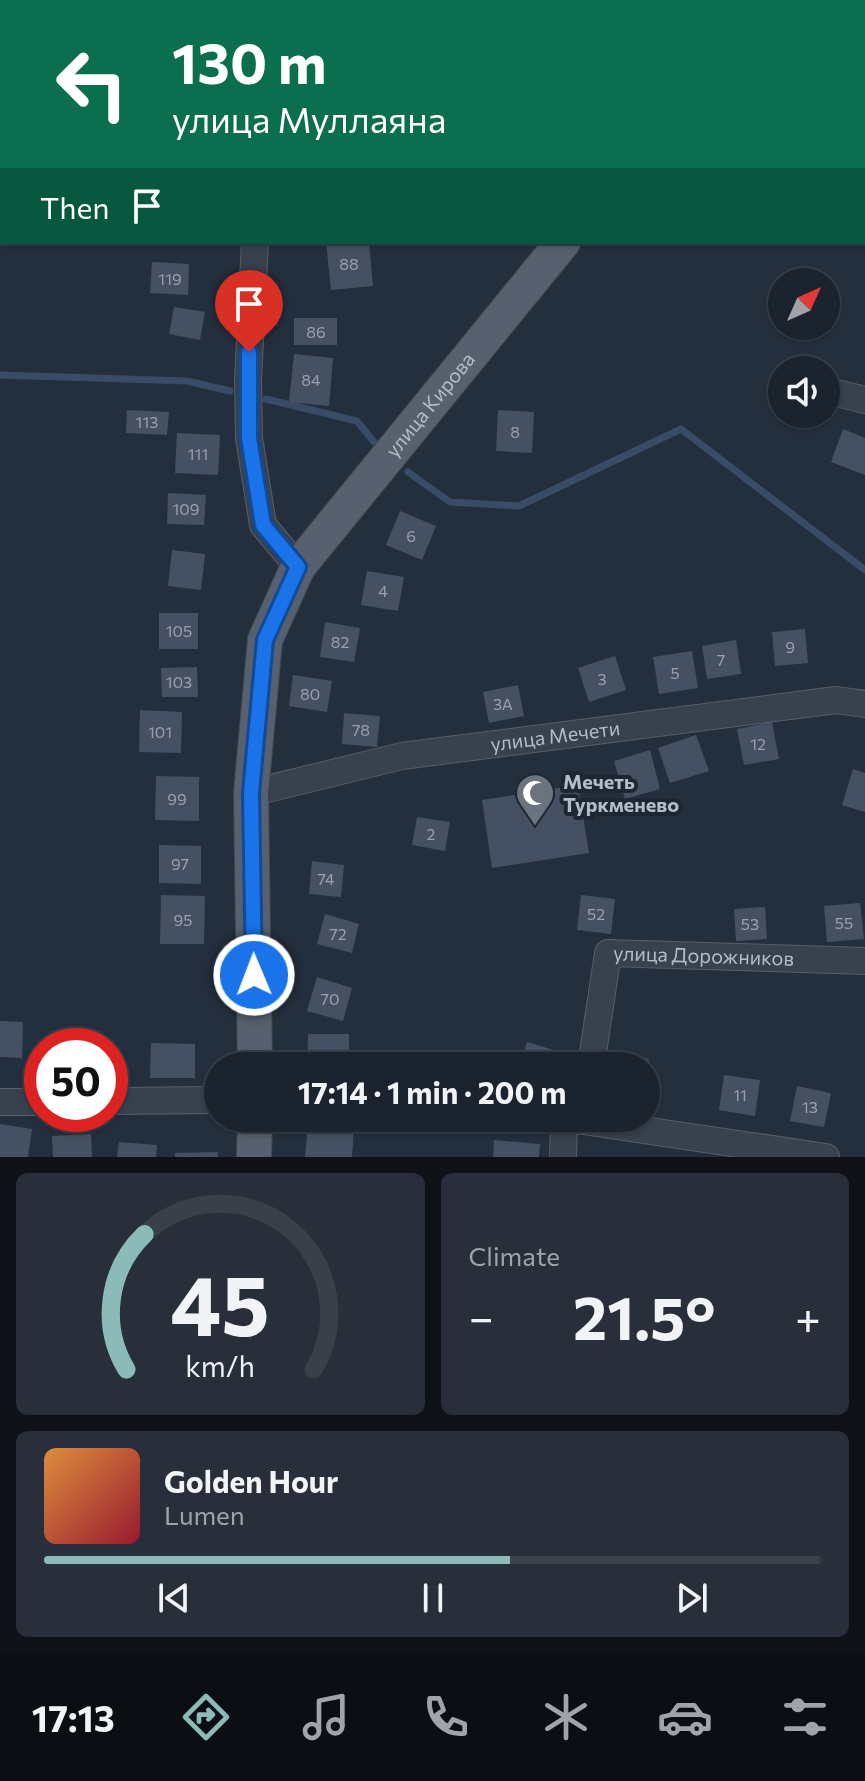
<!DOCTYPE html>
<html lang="en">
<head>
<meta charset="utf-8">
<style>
	:root { --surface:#1b232e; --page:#282f3a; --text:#f1f3f6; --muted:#a0a4aa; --line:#39404a; --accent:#8bbbb9 }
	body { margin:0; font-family:Commissioner,sans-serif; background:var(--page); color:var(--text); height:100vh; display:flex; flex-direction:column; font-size:30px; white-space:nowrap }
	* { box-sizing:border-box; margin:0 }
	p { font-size:26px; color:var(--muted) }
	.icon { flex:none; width:44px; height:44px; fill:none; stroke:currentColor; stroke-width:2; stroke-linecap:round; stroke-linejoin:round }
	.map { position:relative; height:1157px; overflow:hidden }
	.details { display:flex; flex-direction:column; gap:16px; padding:16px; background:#0f1319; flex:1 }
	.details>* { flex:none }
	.hud { position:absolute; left:0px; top:0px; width:866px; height:244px; box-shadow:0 2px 6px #0004,0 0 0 2px var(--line); background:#0b6e4f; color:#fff; overflow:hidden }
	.needle { width:52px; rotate:45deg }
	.tools { position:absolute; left:768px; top:268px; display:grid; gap:16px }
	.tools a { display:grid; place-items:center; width:72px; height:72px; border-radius:50%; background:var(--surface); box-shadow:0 2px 6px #0004,0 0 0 2px var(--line); font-size:40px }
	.speed { position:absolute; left:24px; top:1028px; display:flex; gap:16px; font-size:40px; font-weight:700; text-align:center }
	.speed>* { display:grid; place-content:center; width:104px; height:104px; border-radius:50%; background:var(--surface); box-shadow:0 2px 6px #0004,0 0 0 2px var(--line); line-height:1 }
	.speed .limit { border:12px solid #d22; background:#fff; color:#111 }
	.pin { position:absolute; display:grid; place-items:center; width:68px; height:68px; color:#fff; margin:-82px -34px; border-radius:50% 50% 50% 0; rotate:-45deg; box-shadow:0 0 8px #0007 }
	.pin .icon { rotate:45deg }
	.me { position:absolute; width:88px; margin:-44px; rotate:359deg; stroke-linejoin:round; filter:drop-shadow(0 0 6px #0008) }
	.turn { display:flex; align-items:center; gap:28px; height:168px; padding:0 40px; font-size:36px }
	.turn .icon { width:104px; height:104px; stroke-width:2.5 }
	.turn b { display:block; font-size:56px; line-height:68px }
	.then { display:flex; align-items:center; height:76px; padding:0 40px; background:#0003; gap:16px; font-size:30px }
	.big { font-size:60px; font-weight:700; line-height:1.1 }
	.details .widget { flex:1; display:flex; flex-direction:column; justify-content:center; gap:12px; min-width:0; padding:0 28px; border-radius:12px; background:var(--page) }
	.details .dial { align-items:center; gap:0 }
	.dial svg { height:208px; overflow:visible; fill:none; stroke:var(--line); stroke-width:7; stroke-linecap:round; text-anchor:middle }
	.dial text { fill:var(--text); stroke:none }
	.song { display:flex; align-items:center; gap:24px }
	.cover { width:96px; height:96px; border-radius:12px; background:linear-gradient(135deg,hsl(30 70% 55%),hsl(350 70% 35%)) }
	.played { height:8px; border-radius:4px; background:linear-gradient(90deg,var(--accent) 60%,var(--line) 60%) }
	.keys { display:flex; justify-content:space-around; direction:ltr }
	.heat { display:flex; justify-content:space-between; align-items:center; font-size:44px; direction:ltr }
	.details .tiles { flex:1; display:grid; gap:16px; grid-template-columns:1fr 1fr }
	.widget:last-child { grid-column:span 2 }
	.trip { position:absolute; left:204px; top:1052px; width:456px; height:80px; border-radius:40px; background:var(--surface); box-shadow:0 2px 6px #0004,0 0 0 2px var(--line); font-weight:700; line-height:80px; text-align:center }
	.dock { display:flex; height:128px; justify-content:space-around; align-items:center; background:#0b0e12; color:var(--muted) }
	.dock .icon { width:56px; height:56px }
	.dock .current { color:var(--accent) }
	.dock b { font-size:36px; color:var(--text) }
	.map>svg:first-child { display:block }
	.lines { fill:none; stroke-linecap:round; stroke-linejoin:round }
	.stream { stroke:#394c67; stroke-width:7 }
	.building { fill:#455162 }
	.minor-casing { stroke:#565f6c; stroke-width:28 }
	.major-casing { stroke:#414a57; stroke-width:36 }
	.minor { stroke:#38414e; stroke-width:26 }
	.major { stroke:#56606e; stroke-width:34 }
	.route-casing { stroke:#114b97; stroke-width:20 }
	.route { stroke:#1a73e8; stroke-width:14 }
	.labels { text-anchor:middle; stroke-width:8; stroke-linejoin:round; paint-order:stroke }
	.number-label { font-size:16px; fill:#98a1af }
	.street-label { font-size:20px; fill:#b4bcc9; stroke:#1d2633 }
	.poi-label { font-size:20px; font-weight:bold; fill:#b4bcc9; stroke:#1d2633; text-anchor:start }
</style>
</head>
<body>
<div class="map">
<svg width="865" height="1157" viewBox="0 0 865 1157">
	<rect width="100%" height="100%" fill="#242f3e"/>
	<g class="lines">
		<g class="stream">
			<path d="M0,375L187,381L230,391"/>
			<path d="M266,399L357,421L374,442"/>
			<path d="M408,472L450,502L519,506L681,429L865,570"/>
		</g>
	</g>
	<g class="building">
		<path d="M326,242H369L373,286L331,290Z"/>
		<path d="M152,262L189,264L188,295L150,293Z"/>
		<path d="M174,307L205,312L200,340L169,334Z"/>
		<rect x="294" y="318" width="43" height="27"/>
		<path d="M294,354L333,358L329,406L289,402Z"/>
		<path d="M127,410L169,412L167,435L126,433Z"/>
		<path d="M498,410L534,412L532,453L496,451Z"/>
		<path d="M843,429L865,438V475L831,462Z"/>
		<path d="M177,433L220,435L218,475L175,473Z"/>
		<path d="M168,493L206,495L204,525L167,524Z"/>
		<path d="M400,511L436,526L422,560L386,545Z"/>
		<path d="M172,550L205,554L201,590L168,586Z"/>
		<path d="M367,571L404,577L398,611L361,605Z"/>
		<rect x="159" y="613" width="39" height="36"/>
		<path d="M325,622L360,628L354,662L320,657Z"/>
		<path d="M805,629L808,663L775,666L772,632Z"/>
		<path d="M736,640L741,674L707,679L702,646Z"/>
		<path d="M692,651L698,688L659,694L653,657Z"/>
		<path d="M615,656L626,690L589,702L578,668Z"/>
		<path d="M197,667L198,697H162L161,668Z"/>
		<path d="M293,675L332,681L327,712L289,706Z"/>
		<path d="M518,685L524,716L489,723L483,692Z"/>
		<path d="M140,710L182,712L181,753L139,752Z"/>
		<path d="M344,713L380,716L377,747L342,744Z"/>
		<path d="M772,722L779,759L744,765L737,729Z"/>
		<path d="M696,735L709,771L670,783L658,748Z"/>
		<path d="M650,750L660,789L625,799L614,761Z"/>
		<path d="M853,769L865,773V812L842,805Z"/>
		<path d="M156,776L199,777V821L155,820Z"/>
		<path d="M578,785L589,853L492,868L482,800Z"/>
		<path d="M417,817L450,822L445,851L412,845Z"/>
		<path d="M159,845L201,846V884L159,883Z"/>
		<path d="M312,861L344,865L341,897L309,894Z"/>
		<path d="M161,895L205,896L204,944H160Z"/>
		<path d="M581,895L615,899L611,934L577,930Z"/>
		<path d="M860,903L864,939L827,942L824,906Z"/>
		<path d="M765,907L767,939L736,941L734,909Z"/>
		<path d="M325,914L359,924L352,953L317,944Z"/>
		<path d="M317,977L352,988L343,1021L307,1011Z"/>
		<path d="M0,1021L23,1022L22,1058L0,1057Z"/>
		<path d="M308,1034H349V1066H307Z"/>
		<path d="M527,1042L567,1054L563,1066H519Z"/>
		<path d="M151,1043L195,1044V1078H150Z"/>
		<path d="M621,1054L649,1059L647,1066H619Z"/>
		<path d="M724,1075L760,1080L755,1116L719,1110Z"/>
		<path d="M797,1086L831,1093L824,1127L790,1121Z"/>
		<path d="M0,1124L32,1129L28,1157H0Z"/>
		<path d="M308,1124L354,1127L352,1157H305Z"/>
		<path d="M91,1134L92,1157H53L52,1136Z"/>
		<path d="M494,1140L540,1144L539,1157H493Z"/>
		<path d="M119,1142L157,1145L156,1157H117Z"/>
		<path d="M218,1152V1157H175V1153Z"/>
	</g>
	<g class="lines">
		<defs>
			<g id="minor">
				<path d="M266,0V2"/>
				<path d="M585,0L586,2"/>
				<path d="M255,242L248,380L249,438L263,525L298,567"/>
				<path d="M832,392L865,400"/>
				<path id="s1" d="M251,793L402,756L836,700L865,704"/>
				<path id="s2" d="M591,1066L608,953L865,961"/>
				<path d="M110,1101L218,1100"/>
				<path d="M0,1102H42"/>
				<path d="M540,1118L583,1121L826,1157"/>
				<path d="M563,1157L564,1120"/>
			</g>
			<g id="major">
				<path d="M761,2L762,0"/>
				<path id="s3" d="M255,1066L251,793L265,640L298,567L563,242"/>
				<path d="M254,1157L255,1118"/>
			</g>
		</defs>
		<use href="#minor" class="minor-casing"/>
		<use href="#major" class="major-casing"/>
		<use href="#minor" class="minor"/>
		<use href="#major" class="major"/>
	</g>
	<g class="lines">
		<defs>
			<path id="route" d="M249,352V438L263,525L298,567L265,640L251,793L254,975"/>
		</defs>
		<use href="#route" class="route-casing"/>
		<use href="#route" class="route"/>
	</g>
	<defs>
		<symbol id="mosque-pin" viewBox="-11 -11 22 30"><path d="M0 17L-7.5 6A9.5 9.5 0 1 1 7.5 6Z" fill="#6b7280" stroke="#1d2633"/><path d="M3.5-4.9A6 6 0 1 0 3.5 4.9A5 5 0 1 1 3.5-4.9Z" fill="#fff"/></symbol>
	</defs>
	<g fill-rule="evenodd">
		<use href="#mosque-pin" x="513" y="771" width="44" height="60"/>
	</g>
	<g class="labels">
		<g class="number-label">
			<text x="349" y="270">88</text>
			<text x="170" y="285">119</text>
			<text x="316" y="338">86</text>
			<text x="311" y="386">84</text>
			<text x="147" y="428">113</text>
			<text x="515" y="438">8</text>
			<text x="198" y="460">111</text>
			<text x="186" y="515">109</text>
			<text x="411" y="542">6</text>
			<text x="383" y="597">4</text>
			<text x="179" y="637">105</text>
			<text x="340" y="648">82</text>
			<text x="790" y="653">9</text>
			<text x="721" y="666">7</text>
			<text x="675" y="679">5</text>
			<text x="602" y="685">3</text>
			<text x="179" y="688">103</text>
			<text x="310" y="700">80</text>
			<text x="503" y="710">3А</text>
			<text x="361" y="736">78</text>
			<text x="160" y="738">101</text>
			<text x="758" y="750">12</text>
			<text x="177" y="805">99</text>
			<text x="431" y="840">2</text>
			<text x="180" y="870">97</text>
			<text x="326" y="885">74</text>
			<text x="596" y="920">52</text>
			<text x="183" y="926">95</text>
			<text x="844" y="929">55</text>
			<text x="750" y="930">53</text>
			<text x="338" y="940">72</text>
			<text x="330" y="1005">70</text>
			<text x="740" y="1101">11</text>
			<text x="810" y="1113">13</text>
		</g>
		<g class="street-label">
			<text dy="7" stroke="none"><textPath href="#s3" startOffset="716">улица Кирова</textPath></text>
			<text dy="7" stroke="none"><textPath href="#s1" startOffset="310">улица Мечети</textPath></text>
			<text dy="7" stroke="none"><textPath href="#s2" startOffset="210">улица Дорожников</textPath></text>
		</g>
		<g class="poi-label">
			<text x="563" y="789">Мечеть<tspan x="563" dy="23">Туркменево</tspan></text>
		</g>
	</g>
</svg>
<div class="tools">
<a><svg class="needle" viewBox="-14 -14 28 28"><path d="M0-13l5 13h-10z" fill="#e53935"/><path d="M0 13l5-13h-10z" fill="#a0a4aa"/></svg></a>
<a><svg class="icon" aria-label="sound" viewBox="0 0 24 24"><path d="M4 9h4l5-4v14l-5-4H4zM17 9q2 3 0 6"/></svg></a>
</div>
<div class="speed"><div class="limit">50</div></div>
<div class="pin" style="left:249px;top:352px;background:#d93025"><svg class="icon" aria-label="arrive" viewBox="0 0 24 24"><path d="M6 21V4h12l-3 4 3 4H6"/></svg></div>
<svg class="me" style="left:254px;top:975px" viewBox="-20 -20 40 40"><circle r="17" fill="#1a73e8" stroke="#fff" stroke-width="3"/><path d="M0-11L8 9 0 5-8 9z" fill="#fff"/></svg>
<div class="trip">17:14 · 1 min · 200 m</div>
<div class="hud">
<div class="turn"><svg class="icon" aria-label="left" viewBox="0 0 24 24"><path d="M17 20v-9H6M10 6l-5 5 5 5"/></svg><div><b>130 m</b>улица Муллаяна</div></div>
<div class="then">Then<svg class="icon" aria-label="arrive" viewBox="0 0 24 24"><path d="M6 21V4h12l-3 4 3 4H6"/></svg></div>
</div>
</div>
<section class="details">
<div class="tiles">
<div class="widget dial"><svg viewBox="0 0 100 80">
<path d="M14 69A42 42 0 1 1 86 69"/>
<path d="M14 69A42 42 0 0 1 21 17" stroke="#8bbbb9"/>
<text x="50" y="56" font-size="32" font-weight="700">45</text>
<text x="50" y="72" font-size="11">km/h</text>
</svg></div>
<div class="widget"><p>Climate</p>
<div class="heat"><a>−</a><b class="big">21.5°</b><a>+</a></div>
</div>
<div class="widget">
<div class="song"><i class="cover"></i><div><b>Golden Hour</b><p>Lumen</p></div></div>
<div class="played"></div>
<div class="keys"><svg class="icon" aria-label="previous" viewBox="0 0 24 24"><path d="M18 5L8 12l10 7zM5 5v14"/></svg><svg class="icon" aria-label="pause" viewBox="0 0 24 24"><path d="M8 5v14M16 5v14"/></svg><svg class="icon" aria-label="next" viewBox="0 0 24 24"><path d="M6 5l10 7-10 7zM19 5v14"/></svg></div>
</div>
</div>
</section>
<nav class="dock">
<b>17:13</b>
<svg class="icon current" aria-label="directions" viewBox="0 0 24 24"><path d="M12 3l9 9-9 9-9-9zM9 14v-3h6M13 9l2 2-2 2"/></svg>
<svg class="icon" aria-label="music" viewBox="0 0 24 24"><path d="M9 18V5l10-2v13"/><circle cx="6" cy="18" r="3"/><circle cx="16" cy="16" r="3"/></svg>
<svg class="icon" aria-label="phone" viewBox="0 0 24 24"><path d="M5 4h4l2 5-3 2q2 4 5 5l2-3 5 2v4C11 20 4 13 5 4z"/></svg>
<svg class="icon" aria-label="climate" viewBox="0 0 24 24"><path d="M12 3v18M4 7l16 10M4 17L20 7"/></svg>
<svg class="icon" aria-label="car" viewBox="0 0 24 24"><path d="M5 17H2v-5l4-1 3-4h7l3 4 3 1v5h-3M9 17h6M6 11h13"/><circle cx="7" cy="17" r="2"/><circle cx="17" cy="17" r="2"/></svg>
<svg class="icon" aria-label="filters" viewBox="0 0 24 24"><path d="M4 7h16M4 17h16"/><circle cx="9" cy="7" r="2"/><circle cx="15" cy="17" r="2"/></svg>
</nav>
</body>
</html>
